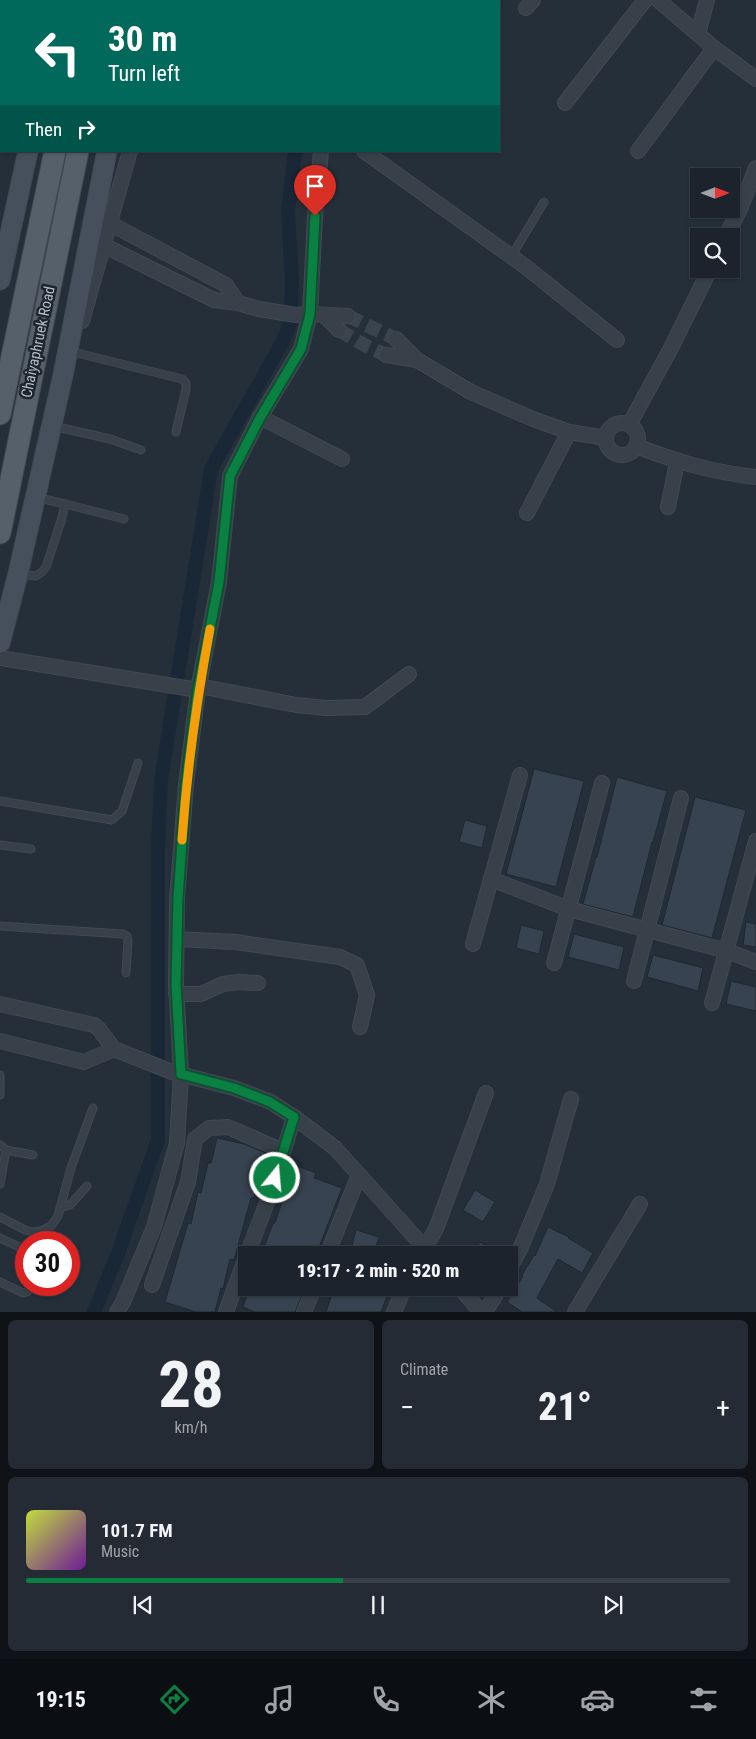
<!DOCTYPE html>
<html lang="en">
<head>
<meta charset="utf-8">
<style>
	:root { --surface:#1c232c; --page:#252b34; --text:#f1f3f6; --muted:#a0a4a9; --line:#3a4048; --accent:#0b8043 }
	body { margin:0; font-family:"Roboto Condensed",sans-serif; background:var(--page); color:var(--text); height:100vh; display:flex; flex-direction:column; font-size:19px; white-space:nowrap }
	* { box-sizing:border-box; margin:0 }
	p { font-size:16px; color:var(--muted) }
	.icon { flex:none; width:28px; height:28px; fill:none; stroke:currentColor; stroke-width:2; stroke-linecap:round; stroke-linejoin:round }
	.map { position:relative; height:1312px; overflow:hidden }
	.sheet { display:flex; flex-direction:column; gap:8px; padding:8px; background:#0f1318; flex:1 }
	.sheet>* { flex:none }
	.banner { position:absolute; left:0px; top:0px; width:500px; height:152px; box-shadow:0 1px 4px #0004,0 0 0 1px var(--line); background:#00695c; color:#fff; overflow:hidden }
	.needle { width:32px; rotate:90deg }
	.tools { position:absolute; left:690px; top:168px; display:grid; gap:10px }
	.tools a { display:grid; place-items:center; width:50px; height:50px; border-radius:0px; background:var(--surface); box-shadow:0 1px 4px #0004,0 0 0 1px var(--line); font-size:25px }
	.speed { position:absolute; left:15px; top:1231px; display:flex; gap:10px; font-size:25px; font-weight:700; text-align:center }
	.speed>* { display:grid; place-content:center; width:65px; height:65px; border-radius:50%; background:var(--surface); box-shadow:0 1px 4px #0004,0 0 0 1px var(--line); line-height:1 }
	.speed .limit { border:8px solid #d22; background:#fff; color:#111 }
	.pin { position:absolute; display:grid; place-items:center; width:42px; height:42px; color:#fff; margin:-51px -21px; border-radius:50% 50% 50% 0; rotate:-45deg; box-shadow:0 0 5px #0007 }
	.pin .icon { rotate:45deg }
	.me { position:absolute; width:55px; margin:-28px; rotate:17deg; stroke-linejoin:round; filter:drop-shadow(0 0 4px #0008) }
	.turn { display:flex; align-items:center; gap:18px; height:105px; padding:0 25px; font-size:22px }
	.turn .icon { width:65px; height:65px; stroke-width:2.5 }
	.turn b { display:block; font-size:35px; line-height:42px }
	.then { display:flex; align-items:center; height:48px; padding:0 25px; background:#0003; gap:10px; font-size:19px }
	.big { font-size:38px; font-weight:800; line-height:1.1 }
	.sheet .card { flex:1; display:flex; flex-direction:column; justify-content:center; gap:8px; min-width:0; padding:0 18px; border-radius:8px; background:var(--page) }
	.sheet .dial { align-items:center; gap:0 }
	.dial b { font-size:65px; line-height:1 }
	.song { display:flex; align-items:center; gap:15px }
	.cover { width:60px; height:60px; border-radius:8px; background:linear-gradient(135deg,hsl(70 70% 55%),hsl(280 70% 35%)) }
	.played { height:5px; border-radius:2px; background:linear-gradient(90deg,var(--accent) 45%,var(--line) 45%) }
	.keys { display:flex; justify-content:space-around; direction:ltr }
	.heat { display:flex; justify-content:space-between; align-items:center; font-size:28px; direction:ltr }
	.sheet .tiles { flex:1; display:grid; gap:8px; grid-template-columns:1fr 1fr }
	.card:last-child { grid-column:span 2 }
	.trip { position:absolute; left:238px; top:1246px; width:280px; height:50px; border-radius:0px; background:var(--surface); box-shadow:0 1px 4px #0004,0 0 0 1px var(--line); font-weight:800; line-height:50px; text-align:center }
	.dock { display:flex; height:80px; justify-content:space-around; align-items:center; background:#0b0e12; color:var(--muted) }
	.dock .icon { width:35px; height:35px }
	.dock .selected { color:var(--accent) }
	.dock b { font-size:22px; color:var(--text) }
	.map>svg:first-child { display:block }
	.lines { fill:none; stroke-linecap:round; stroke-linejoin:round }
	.canal { stroke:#192737; stroke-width:14 }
	.building { fill:#374350; stroke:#1f2831 }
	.street-tunnel { stroke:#3a444f; stroke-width:14; stroke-dasharray:14 7; stroke-linecap:butt }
	.lane-casing { stroke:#414a53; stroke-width:9 }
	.street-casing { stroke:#414a53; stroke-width:16 }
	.secondary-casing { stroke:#414a53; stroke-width:21 }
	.primary-casing { stroke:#414a53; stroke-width:23 }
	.lane { stroke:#38414a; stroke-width:7 }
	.street { stroke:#38414a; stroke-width:14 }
	.secondary { stroke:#46505d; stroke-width:19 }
	.primary { stroke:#56606a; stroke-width:21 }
	.route-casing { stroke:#07532c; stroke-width:12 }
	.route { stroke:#0b8043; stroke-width:9 }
	.slow { stroke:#f59e0b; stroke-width:9 }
	.labels { text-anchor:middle; stroke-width:5; stroke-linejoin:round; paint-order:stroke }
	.street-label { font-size:15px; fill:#b4bcc6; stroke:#1d262f }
</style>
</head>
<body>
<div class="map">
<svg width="756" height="1312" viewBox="0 0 756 1312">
	<rect width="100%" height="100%" fill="#252f3a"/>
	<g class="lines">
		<g class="canal">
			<path d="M354,1L355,0"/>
			<path d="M94,1312L118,1253L158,1140V848L161,780L211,469L283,341L291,321L292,280L288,211L295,151"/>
		</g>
	</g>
	<g class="building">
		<path d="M534,769L584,781L556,887L506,874Z"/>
		<path d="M617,777L667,791L653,842H652L633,917L583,904L596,857H597Z"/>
		<path d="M695,797L746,810L712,938L662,925Z"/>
		<path d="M465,820L487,826L482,848L459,842Z"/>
		<path d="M746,922L756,924V947L743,945Z"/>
		<path d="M521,925L544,931L539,954L516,948Z"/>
		<path d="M574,934L624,947L619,970L568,957Z"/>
		<path d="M653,955L703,968L698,991L647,977Z"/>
		<path d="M731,981L756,987V1011L726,1004Z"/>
		<path d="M217,1138L244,1144L266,1153L254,1198H251L234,1260L230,1259L223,1289L221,1288L215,1312H196L165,1302L188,1223L191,1224L198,1192L201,1193L208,1163H211Z"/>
		<path d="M294,1165L316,1173L314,1178L342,1188L316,1255H292L265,1245L273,1223H275Z"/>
		<path d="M475,1190L495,1202L483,1222L463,1210Z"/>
		<path d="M548,1227L569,1237L568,1238L593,1253L582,1273L558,1259L537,1298L557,1312H522L507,1302L523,1276L522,1275L534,1255L535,1256Z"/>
		<path d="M356,1230L379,1237L373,1255H357L350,1253Z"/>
		<path d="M480,1242L504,1255H472Z"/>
		<path d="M250,1288H257L279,1295L281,1288H305L295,1312H255L243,1307Z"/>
		<path d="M334,1288H390L381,1312H326Z"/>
	</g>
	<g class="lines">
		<g class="street-tunnel">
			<path d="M348,316L396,339"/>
			<path d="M339,330L366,346L386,355"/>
		</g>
		<defs>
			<g id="lane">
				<path d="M511,257L544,202"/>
				<path d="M69,351L182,379L186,383V389L176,432"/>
				<path d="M53,426L110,439L141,450"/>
				<path d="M65,504L124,519"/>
				<path d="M18,574L36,576L42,572L46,567L61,521L65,504L35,497"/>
				<path d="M0,801L112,820L122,811L138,763"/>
				<path d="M0,845L31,849"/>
				<path d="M0,926L123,934L127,936L128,940L126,973"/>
				<path d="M0,1075V1095"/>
				<path d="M0,1145L6,1150L0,1184"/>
				<path d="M6,1150L33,1155"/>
				<path d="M60,1208L70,1205L87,1186"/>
				<path d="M0,1217L25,1230L33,1232L41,1231L51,1226L58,1216L71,1168L93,1108"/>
				<path d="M0,1238L26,1250"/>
				<path d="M0,1282L23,1293L27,1292L31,1285"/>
			</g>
			<g id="street">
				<path d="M658,0L714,48L756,79"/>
				<path d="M168,1L169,0"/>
				<path d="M379,1V0"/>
				<path d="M526,8L533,0"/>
				<path d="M698,34L707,0"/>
				<path d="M565,103L645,0"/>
				<path d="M364,151L526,267L617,340"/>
				<path d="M638,151L714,48"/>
				<path d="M109,223L226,285L238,303"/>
				<path d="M726,236L740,209L756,168"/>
				<path d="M103,245L214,300L238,303L259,309L296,315L310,314L348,316"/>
				<path d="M324,315L339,330"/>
				<path d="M82,321L130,151"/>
				<path d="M396,339L417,360L471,392L533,419L569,432L606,438"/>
				<path d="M386,355L417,360"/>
				<path d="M260,417L342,459"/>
				<circle cx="622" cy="439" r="16"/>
				<path d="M629,425L671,348L710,269"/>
				<path d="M636,446C678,462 711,472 756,477"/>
				<path d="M668,507L677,462"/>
				<path d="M527,513L569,432"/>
				<path d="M0,658L198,690"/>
				<path d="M199,686L296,705L326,708L365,707L409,674"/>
				<path d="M491,879L569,909L727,951L756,962"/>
				<path d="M177,939L235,942L340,957L357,965L367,995L360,1027"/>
				<path d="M473,944L520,775"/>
				<path d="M554,963L602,783"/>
				<path d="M634,981L681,798"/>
				<path d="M176,994H201L223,984L238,982L258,983"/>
				<path d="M712,1003L756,841"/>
				<path d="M0,1004L94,1025L99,1029L114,1049L172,1072L234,1088L271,1102L294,1117L335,1148L431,1255"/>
				<path d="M0,1041L84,1062L114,1049"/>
				<path d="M421,1254L436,1229L486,1093"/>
				<path d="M247,1255L271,1192L294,1117"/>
				<path d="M327,1255L359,1175"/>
				<path d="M509,1270L521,1247L547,1184L571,1099"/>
				<path d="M152,1285L188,1182L195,1139L209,1128L228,1127L283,1151"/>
				<path d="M460,1288L481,1312"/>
				<path d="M117,1312L123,1302L154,1227L177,1143L181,1074L176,984L177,898L186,785L198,690L219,582L230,476L260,417L301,349L310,314L315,216L321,151"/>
				<path d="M226,1312L246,1257"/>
				<path d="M304,1312L314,1288"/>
				<path d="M394,1312L404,1288"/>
				<path d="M485,1312L500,1288"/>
				<path d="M575,1312L640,1204"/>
			</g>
			<g id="secondary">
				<path d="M52,1V0"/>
				<path d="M124,1V0"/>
				<path d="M144,1V0"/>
				<path d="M0,280L28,151"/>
				<path d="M0,643L18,574L63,375L107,151"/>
			</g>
			<g id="primary">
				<path d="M70,1V0"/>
				<path d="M86,1L87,0"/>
				<path d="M109,1V0"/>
				<path d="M0,414L55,151"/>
				<path d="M0,533L78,151"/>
			</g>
		</defs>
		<use href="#lane" class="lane-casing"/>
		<use href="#street" class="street-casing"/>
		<use href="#secondary" class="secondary-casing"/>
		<use href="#primary" class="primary-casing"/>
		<use href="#lane" class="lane"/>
		<use href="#street" class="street"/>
		<use href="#secondary" class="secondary"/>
		<use href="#primary" class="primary"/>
	</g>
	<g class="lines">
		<defs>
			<path id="route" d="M275,1178L294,1117L270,1102L234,1088L181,1074L176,984L178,898L186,785L198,690L219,582L230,476L260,418L301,349L310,314L315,216"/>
		</defs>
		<use href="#route" class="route-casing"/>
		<use href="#route" class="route"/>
		<path class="slow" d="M182,840C187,769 197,699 210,629"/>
	</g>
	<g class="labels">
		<g class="street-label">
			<text transform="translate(38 342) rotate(-78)" y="5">Chaiyaphruek Road</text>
		</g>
	</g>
</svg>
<div class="tools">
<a><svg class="needle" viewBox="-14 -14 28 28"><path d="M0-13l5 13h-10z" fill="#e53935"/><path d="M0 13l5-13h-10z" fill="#a0a4a9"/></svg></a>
<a><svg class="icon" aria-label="search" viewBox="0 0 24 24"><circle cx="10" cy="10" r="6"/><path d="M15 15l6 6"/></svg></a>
</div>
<div class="speed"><div class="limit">30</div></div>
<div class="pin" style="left:315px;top:216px;background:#d93025"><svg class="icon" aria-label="arrive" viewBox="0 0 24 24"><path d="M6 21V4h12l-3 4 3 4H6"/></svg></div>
<svg class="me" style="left:275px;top:1178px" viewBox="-20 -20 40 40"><circle r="17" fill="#0b8043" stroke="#fff" stroke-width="3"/><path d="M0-11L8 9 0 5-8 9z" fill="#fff"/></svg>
<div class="trip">19:17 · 2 min · 520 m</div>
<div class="banner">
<div class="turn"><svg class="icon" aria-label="left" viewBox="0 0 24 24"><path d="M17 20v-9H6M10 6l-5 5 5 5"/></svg><div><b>30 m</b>Turn left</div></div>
<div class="then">Then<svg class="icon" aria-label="right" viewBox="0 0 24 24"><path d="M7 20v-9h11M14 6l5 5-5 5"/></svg></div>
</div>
</div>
<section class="sheet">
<div class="tiles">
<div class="card dial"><b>28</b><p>km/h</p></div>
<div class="card"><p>Climate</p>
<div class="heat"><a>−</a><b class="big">21°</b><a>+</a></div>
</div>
<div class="card">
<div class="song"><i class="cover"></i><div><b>101.7 FM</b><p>Music</p></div></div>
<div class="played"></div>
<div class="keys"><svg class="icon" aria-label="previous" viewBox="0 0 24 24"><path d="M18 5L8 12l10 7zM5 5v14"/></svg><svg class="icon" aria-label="pause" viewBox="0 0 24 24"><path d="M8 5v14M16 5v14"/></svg><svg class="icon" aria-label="next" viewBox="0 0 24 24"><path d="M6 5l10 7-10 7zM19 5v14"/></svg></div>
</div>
</div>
</section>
<nav class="dock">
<b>19:15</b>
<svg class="icon selected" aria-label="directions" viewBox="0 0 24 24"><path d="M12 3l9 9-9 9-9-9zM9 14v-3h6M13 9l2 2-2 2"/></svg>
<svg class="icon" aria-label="music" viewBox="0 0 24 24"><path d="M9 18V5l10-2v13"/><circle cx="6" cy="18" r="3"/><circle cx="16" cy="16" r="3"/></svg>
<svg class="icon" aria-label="phone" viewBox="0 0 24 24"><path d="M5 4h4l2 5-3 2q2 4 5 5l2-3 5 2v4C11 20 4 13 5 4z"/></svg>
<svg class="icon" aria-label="climate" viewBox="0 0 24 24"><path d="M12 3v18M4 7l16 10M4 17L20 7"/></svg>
<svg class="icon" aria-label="car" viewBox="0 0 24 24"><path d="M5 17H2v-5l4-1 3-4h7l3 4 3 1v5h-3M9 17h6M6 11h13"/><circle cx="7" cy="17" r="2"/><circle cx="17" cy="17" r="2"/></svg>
<svg class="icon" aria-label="filters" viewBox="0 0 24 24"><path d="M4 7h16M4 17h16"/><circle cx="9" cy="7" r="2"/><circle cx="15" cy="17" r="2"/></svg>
</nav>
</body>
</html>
